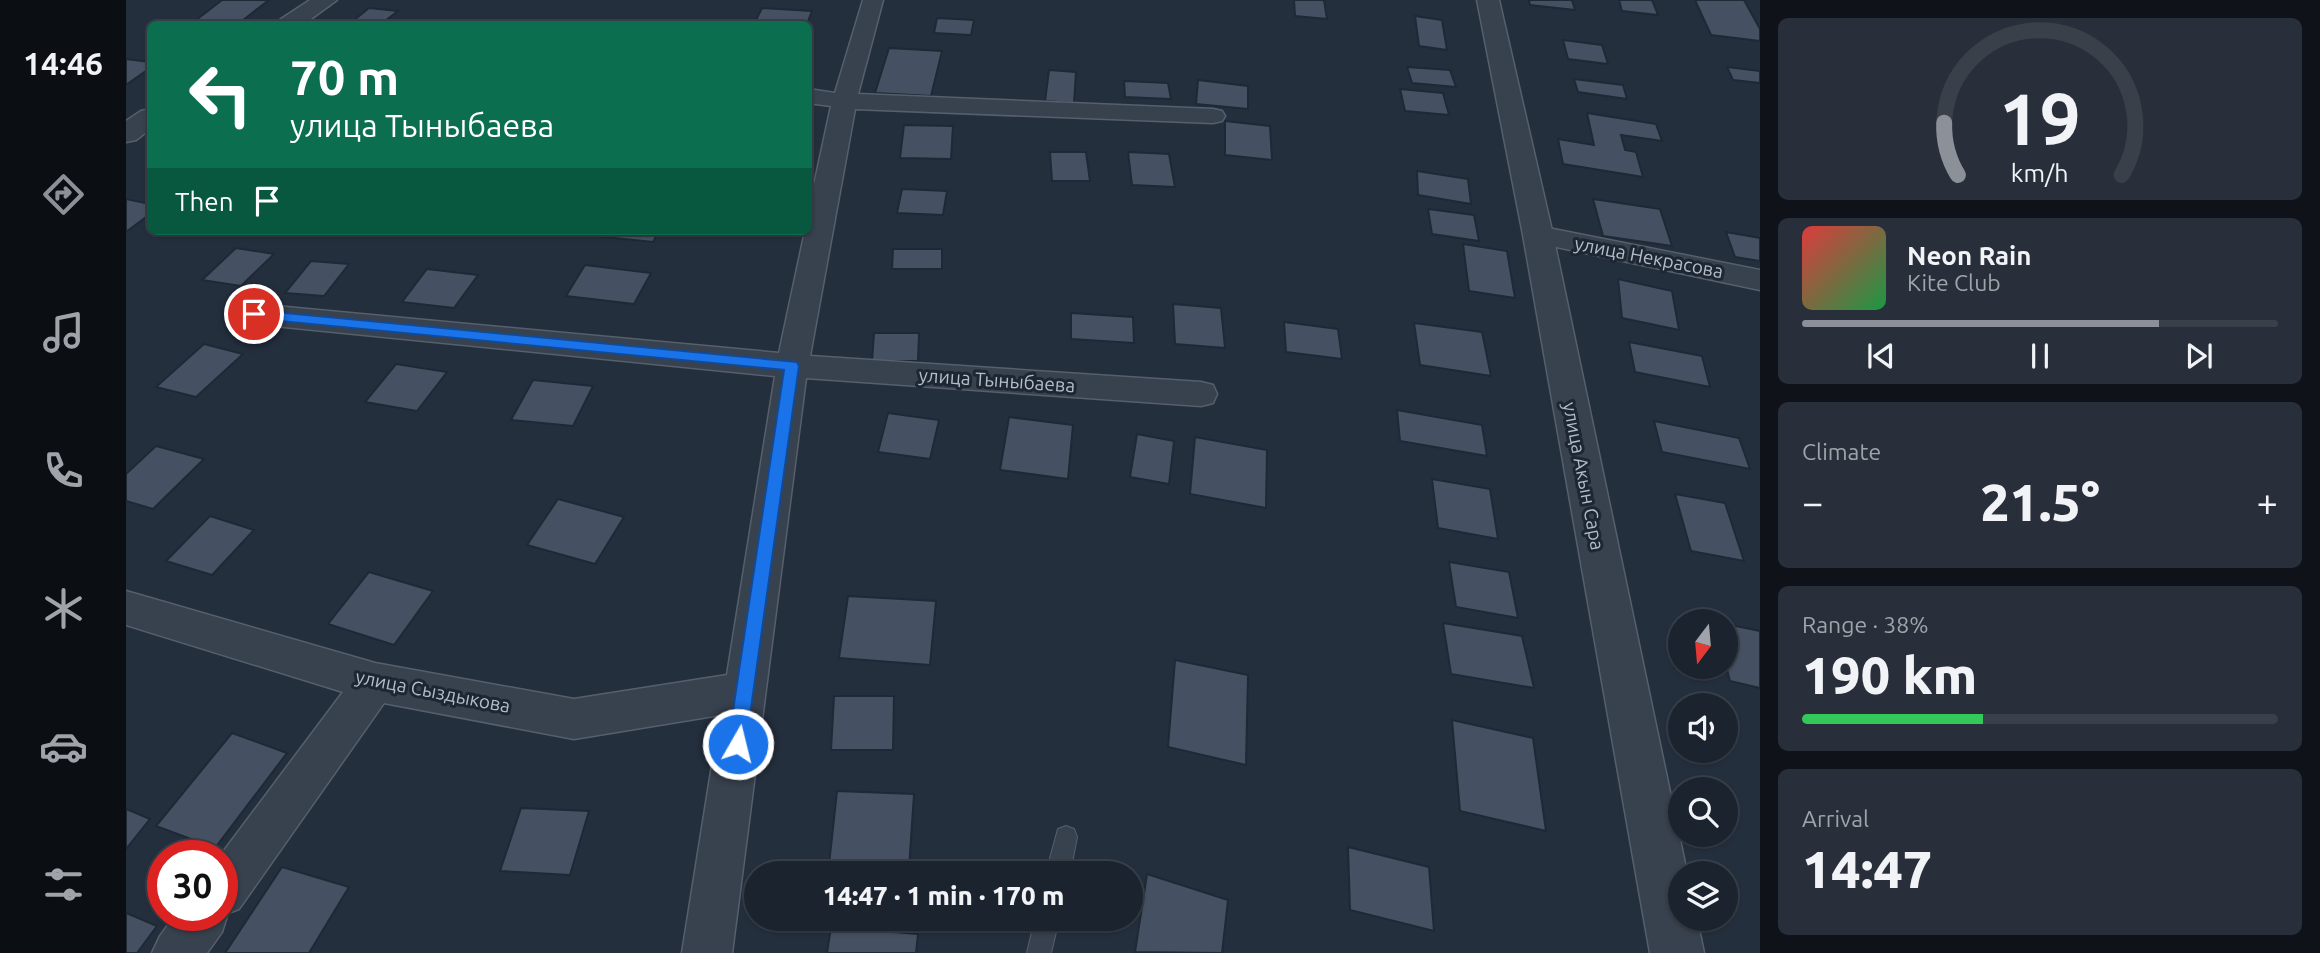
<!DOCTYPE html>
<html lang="en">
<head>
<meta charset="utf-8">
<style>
	:root { --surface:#1b232e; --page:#282f3a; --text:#f1f3f6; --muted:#a0a4aa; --line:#39404a; --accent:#8c9099 }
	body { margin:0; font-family:Ubuntu,sans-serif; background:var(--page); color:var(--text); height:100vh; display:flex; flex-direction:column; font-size:26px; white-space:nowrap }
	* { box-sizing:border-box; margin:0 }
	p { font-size:23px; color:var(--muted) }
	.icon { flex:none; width:38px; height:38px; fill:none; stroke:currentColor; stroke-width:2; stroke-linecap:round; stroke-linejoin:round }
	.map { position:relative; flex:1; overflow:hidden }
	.side { display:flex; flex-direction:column; gap:18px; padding:18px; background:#0f1319; width:560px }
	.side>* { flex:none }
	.banner { position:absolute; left:21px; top:21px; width:665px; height:214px; border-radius:10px; box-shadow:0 2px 5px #0004,0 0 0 2px var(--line); background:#0b6e4f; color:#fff; overflow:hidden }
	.needle { width:46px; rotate:196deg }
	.buttons { position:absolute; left:1542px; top:609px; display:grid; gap:14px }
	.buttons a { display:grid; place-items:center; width:70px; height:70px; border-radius:50%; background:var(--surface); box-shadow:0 2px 5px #0004,0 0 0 2px var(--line); font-size:35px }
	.speed { position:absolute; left:21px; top:840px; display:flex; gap:14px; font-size:35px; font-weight:700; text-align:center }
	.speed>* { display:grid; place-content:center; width:91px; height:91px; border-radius:50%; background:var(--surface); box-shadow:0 2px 5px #0004,0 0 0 2px var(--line); line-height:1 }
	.speed .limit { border:10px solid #d22; background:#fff; color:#111 }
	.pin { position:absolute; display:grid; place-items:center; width:60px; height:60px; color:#fff; margin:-30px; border:4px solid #fff; border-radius:50%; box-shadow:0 2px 7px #0007 }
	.me { position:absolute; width:77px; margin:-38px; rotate:8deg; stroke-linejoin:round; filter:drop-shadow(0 0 5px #0008) }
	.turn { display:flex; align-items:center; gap:24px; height:147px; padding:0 28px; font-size:32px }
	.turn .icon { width:91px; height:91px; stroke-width:2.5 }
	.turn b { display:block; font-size:49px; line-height:60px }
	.then { display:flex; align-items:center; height:66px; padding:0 28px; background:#0003; gap:14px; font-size:26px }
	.big { font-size:52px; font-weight:800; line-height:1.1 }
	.side .card { flex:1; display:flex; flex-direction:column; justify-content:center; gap:10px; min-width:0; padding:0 24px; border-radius:10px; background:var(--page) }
	.side .dial { align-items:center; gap:0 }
	.dial svg { height:182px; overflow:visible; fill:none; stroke:var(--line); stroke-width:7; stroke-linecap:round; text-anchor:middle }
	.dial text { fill:var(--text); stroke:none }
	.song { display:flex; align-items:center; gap:21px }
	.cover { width:84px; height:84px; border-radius:10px; background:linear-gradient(135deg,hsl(0 70% 55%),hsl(140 70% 35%)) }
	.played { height:7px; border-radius:4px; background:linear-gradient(90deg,var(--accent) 75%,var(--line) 75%) }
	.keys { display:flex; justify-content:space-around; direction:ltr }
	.heat { display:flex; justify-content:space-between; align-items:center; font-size:38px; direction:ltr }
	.charge { height:10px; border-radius:5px; background:linear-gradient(90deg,#34c759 38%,var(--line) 0) }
	.trip { position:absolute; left:618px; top:861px; width:399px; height:70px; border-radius:35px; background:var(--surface); box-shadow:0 2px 5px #0004,0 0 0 2px var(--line); font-weight:800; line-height:70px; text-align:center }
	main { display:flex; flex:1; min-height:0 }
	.menu { display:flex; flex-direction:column; width:126px; justify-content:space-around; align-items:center; background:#0b0e12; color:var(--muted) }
	.menu .icon { width:49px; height:49px }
	.menu .on { color:var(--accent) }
	.menu b { font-size:32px; color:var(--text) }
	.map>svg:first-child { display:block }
	.building { fill:#455162; stroke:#1f2835; stroke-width:2 }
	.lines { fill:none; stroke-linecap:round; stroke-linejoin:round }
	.service-casing { stroke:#565f6c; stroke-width:2 }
	.minor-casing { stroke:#565f6c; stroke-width:3 }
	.tertiary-casing { stroke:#565f6c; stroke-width:3 }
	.service { fill:#38414e; fill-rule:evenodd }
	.minor { fill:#38414e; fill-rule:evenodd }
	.tertiary { fill:#38414e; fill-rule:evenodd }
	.route { fill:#1a73e8; stroke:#114b97; stroke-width:2 }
	.labels { text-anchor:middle; stroke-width:6; stroke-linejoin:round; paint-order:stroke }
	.street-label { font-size:19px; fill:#b4bcc9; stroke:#1d2633 }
</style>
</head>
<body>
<main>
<nav class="menu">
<b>14:46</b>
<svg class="icon on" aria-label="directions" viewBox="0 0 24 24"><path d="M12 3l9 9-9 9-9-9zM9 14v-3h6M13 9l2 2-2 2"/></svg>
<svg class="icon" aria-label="music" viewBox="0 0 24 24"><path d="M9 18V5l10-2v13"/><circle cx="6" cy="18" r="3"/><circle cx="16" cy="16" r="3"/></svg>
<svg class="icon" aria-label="phone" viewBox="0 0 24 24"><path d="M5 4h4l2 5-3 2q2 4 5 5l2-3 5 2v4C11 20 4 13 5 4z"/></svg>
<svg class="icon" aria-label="climate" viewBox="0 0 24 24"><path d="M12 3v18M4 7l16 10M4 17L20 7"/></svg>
<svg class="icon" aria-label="car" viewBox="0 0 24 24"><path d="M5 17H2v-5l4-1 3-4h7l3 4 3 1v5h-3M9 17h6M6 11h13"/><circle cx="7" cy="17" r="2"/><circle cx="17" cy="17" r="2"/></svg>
<svg class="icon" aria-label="filters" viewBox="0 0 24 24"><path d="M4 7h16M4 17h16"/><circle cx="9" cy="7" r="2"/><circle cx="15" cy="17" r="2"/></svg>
</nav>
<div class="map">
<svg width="1634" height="953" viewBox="0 0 1634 953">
	<rect width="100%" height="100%" fill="#242f3e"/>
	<g class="building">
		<path d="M96,0H143L112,24H65Z"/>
		<path d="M1168,0H1198L1201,19L1169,16Z"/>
		<path d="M1403,0H1446L1449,10L1404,5Z"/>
		<path d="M1493,0H1526L1532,15L1496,11Z"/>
		<path d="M1569,0H1618L1634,29V41L1585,35Z"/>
		<path d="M243,8L272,11L255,24L227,21Z"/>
		<path d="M636,8L686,11L681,24H628Z"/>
		<path d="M1289,16L1316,20L1321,50L1293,46Z"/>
		<path d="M811,18L848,20L845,35L808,33Z"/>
		<path d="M1437,40L1476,45L1482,64L1442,59Z"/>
		<path d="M763,48L816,51L805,96L749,93Z"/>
		<path d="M0,59L24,62V68L0,85Z"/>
		<path d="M1281,67L1324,70L1330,87L1286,83Z"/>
		<path d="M1601,67L1634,71V83L1607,80Z"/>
		<path d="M923,70L950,72L948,103L919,101Z"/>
		<path d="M1448,79L1497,85L1501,99L1452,92Z"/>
		<path d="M1072,80L1122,86V109L1070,104Z"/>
		<path d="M998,81L1042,83L1045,99L999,97Z"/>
		<path d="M1274,89L1317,93L1323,115L1279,111Z"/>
		<path d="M1461,113L1530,124L1536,141L1495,135L1499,150L1510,152L1517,177L1437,164L1432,139L1468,145Z"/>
		<path d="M1099,121L1144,126L1146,160L1099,155Z"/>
		<path d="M778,125L827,126L825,159L774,158Z"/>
		<path d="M924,152H960L964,181H926Z"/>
		<path d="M1002,152L1043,154L1049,187L1006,185Z"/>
		<path d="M1291,171L1342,179L1345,204L1292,195Z"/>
		<path d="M776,189L821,191L817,215L771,213Z"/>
		<path d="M0,199L24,204V214L0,232Z"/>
		<path d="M1467,199L1534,209L1546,246L1477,236Z"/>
		<path d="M1302,209L1348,215L1353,241L1306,234Z"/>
		<path d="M462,231H533L527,242L459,235Z"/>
		<path d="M1600,232L1634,238V261L1609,257Z"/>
		<path d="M1337,244L1381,251L1389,298L1343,291Z"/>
		<path d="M110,248L148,254L115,286L76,280Z"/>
		<path d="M767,249H816V269H766Z"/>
		<path d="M185,261L223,264L198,296L159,293Z"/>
		<path d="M459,265L525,273L508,304L440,296Z"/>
		<path d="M301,269L352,275L328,308L276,302Z"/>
		<path d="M1492,279L1546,291L1553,330L1496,318Z"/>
		<path d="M1047,304L1095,308L1099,348L1049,344Z"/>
		<path d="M945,313L1007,317L1008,343L945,339Z"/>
		<path d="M1158,322L1212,329L1216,359L1160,352Z"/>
		<path d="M1288,323L1356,332L1365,376L1294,365Z"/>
		<path d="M748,333H793L792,361H746Z"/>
		<path d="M1503,342L1576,356L1584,387L1509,372Z"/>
		<path d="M78,344L117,354L70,397L30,387Z"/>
		<path d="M270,364L321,372L291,411L239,402Z"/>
		<path d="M407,380L467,386L447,426L385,420Z"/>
		<path d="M1271,410L1356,425L1361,456L1274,441Z"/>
		<path d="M762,413L813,420L804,459L752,452Z"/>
		<path d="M883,417L947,425L942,479L874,470Z"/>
		<path d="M1528,421L1613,438L1624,469L1536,452Z"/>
		<path d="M1011,434L1048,441L1043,484L1004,477Z"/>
		<path d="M1069,437L1141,450L1140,508L1064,494Z"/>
		<path d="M30,446L78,459L27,509L0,501V474Z"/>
		<path d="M1306,479L1364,489L1372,539L1312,528Z"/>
		<path d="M1549,494L1599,503L1618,561L1565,551Z"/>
		<path d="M432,499L498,517L469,564L401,545Z"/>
		<path d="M84,516L128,530L86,575L40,561Z"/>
		<path d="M1323,562L1383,572L1392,618L1330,607Z"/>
		<path d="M243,572L307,591L268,645L202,624Z"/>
		<path d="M722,596L810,601L804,665L713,658Z"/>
		<path d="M1317,623L1396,636L1408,688L1325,674Z"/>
		<path d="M1600,624L1634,631V688L1604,681L1600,666Z"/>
		<path d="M1049,660L1122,675L1120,765L1042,747Z"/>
		<path d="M708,696H768L767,750H705Z"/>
		<path d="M1326,720L1407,738L1420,831L1334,811Z"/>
		<path d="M106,733L161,753L89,848L30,826Z"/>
		<path d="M711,791L788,794L783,869L703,865Z"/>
		<path d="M395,808L463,811L444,875L374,871Z"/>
		<path d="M0,809L24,819L0,849Z"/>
		<path d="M1222,847L1303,867L1308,931L1224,910Z"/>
		<path d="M156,867L223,887L183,953H99Z"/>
		<path d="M1021,874L1102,900L1096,953L1009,952Z"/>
		<path d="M0,913L31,926L11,953H0Z"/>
		<path d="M705,927L792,934L790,953H701Z"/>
	</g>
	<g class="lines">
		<defs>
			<g id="service">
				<path d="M940,826L948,829L951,837L944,873H920L932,829Z"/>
				<path d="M909,919H933L925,953H901Z"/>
			</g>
			<g id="minor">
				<path d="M737,0H757L732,94L1087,109L1096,111L1099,116L1096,121L1087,123L729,109L684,356L1075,382L1087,385L1091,394L1087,403L1075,406L680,378L606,953H556L594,715L448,739L258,703L113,909L102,913L96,932L81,953H26L34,936L49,915H96V856H94L217,692L0,625V591L249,663L448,699L601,675L649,376L128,324L117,321L113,314L117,307L128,304L653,353L679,231H682V213L705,106L682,103V89L709,93Z"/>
				<path d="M1412,226L1634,270V290L1402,241L1398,235L1402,229Z"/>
			</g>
			<g id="tertiary">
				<path d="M184,0H211L178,24H151L155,19Z"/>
				<path d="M1351,0H1373L1427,235L1561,873H1554V919H1571L1578,953H1524L1397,235Z"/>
				<path d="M24,109V129L10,140L0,142V121L15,111Z"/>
			</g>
		</defs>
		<use href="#service" class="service-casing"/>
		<use href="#minor" class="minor-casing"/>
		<use href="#tertiary" class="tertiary-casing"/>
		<use href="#service" class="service"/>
		<use href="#minor" class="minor"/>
		<use href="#tertiary" class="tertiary"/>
	</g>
	<path class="route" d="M128,310L671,362L673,366L619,751L612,753L605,751L602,744L658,370L123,318V311Z"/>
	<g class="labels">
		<g class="street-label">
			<text transform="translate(1523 257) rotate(11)" y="7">улица Некрасова</text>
			<text transform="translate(871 380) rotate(4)" y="7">улица Тыныбаева</text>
			<text transform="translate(1458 476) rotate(79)" y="7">улица Акын Сара</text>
			<text transform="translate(307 691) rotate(11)" y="7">улица Сыздыкова</text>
		</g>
	</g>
</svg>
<div class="buttons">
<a><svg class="needle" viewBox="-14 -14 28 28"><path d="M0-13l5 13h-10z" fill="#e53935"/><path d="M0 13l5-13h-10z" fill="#a0a4aa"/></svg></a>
<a><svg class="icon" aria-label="sound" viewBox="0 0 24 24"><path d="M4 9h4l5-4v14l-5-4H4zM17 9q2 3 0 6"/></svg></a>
<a><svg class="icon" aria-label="search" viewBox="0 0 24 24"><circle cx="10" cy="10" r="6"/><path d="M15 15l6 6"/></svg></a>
<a><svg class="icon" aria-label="layers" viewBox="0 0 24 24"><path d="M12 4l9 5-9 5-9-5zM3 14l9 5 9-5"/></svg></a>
</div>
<div class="speed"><div class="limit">30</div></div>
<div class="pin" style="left:128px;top:314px;background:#d93025"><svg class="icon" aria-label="arrive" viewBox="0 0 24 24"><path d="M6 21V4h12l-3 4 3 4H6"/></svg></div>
<svg class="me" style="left:612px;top:744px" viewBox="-20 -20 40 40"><circle r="17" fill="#1a73e8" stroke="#fff" stroke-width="3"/><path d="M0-11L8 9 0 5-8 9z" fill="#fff"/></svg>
<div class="trip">14:47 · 1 min · 170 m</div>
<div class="banner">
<div class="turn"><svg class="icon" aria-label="left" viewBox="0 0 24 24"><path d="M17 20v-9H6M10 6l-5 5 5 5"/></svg><div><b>70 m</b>улица Тыныбаева</div></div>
<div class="then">Then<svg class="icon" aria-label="arrive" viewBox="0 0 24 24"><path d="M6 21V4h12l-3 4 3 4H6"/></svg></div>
</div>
</div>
<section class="side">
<div class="card dial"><svg viewBox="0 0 100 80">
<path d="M14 69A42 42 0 1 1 86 69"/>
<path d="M14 69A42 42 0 0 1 8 46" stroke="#8c9099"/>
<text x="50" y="56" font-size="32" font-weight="700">19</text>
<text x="50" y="72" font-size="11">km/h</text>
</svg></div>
<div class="card">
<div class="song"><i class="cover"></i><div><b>Neon Rain</b><p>Kite Club</p></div></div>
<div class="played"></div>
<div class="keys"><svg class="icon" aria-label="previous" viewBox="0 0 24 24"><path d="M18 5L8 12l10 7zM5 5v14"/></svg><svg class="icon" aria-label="pause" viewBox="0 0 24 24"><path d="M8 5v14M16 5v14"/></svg><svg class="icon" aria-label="next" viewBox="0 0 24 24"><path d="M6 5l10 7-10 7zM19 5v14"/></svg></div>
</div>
<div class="card"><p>Climate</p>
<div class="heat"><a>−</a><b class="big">21.5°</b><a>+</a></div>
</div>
<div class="card"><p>Range · 38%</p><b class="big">190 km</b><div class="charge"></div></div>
<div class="card"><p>Arrival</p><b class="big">14:47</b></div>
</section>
</main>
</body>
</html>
